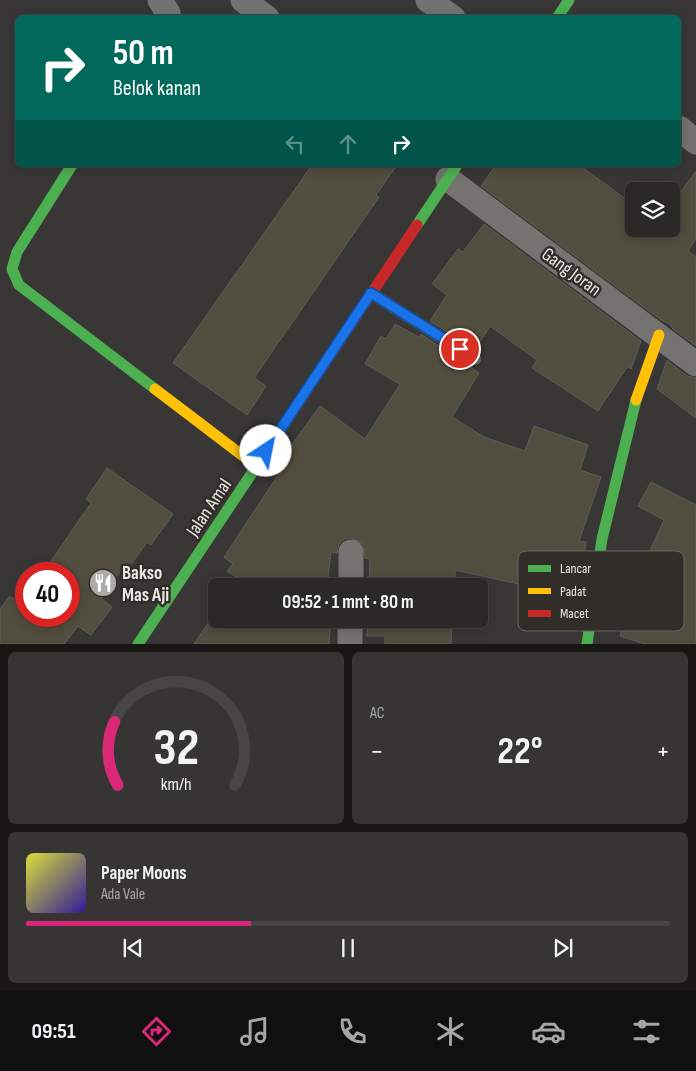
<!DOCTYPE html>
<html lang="id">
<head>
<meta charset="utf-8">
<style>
	:root { --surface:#2b2928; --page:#373534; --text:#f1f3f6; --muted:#a6a6a8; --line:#474545; --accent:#db2777 }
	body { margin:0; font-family:"Sofia Sans Condensed",sans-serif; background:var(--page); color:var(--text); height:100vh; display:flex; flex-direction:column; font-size:19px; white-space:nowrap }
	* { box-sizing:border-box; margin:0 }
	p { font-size:16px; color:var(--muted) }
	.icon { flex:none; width:28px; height:28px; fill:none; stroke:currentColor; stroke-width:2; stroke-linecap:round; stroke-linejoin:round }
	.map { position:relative; height:644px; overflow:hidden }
	.drawer { display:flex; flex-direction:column; gap:8px; padding:8px; background:#181716; flex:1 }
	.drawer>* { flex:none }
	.top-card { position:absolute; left:15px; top:15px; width:666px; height:152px; border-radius:8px; box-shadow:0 2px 12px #0003,0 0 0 1px var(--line); background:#00695c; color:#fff; overflow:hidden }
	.controls { position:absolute; left:625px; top:182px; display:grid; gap:10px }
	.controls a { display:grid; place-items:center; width:55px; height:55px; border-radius:8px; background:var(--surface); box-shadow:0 2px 12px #0003,0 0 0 1px var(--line); font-size:25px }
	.speed { position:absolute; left:15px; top:562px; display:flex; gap:10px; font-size:25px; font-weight:700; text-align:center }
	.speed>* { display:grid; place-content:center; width:65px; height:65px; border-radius:50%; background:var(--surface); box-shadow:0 2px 12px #0003,0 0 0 1px var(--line); line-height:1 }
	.speed .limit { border:8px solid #d22; background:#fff; color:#111 }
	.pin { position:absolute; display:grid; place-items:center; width:42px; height:42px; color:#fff; margin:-21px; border:2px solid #fff; border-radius:50%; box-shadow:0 1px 5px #0007 }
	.me { position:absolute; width:55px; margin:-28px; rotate:34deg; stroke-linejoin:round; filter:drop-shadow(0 0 4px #0008) }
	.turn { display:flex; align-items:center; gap:18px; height:105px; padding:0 15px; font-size:22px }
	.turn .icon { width:65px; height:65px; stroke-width:2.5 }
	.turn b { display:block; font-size:35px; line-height:42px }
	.lanes { display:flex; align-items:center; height:48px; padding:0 15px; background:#0003; justify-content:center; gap:25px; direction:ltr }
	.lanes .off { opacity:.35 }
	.big { font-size:38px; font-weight:700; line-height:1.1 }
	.drawer .tile { flex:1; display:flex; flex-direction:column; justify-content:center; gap:8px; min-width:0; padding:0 18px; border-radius:8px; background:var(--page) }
	.drawer .dial { align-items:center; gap:0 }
	.dial svg { height:130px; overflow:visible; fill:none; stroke:var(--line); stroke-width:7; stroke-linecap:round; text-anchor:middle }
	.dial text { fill:var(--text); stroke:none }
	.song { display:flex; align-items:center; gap:15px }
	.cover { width:60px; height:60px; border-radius:8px; background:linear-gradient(135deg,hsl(60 70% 55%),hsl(250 70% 35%)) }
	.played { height:5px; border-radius:2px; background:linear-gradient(90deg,var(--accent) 35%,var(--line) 35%) }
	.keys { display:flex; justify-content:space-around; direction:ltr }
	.heat { display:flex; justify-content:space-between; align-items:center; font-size:28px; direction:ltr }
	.drawer .tiles { flex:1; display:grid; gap:8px; grid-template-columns:1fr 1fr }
	.tile:last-child { grid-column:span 2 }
	.trip { position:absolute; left:208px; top:578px; width:280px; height:50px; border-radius:8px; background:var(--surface); box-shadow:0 2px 12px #0003,0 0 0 1px var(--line); font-weight:700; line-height:50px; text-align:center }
	.dock { display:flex; height:80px; justify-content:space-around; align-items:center; background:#111010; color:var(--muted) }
	.dock .icon { width:35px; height:35px }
	.dock .selected { color:var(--accent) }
	.dock b { font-size:22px; color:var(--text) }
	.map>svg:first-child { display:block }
	.building { fill:#514e3f; stroke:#5e5c5a }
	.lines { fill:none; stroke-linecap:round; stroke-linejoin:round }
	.lane { stroke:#747372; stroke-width:12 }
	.street { stroke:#747372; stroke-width:25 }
	.fast { stroke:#4caf50; stroke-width:11 }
	.slow { stroke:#ffc107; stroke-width:11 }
	.jam { stroke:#c62828; stroke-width:11 }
	.route-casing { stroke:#114b97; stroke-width:12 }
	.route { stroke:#1a73e8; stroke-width:9 }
	.labels { text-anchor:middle; stroke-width:5; stroke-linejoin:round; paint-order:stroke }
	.street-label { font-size:19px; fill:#ebe9e6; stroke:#312d29 }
	.poi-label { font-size:19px; font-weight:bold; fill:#ebe9e6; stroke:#312d29; text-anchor:start }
	.key { fill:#312d29; stroke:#696562; stroke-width:1 }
	.key-label { font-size:14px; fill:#ebe9e6 }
</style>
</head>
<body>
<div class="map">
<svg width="696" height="644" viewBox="0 0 696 644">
	<rect width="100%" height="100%" fill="#393735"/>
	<g class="building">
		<path d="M312,165H397L376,195L379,197L254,378L266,386L247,415L173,363Z"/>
		<path d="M496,165H579L634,205V229H671V205L696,171V239L688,251L696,257V346L673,329L670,324L661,320L481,186Z"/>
		<path d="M484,224L641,341L631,369L628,366L598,411L532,368L537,360L490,326L475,350L430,321L447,295L432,284L458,249L463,252Z"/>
		<path d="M395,324L419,337L421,334L479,373L452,417L484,437L525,451L534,426L588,445L580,470L601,477L579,541L586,542L578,597L455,570V586H369L370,559L365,558L363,544L351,538L344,539L339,544L337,553L331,552L327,586H234L239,579L227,571L233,564L224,557L282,469L277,465L320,406L365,439L400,384L365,364L381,336L386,339Z"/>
		<path d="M667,360L687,376L696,378V418L657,389Z"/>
		<path d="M107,468L173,514L151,545L147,542L130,566L126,563L101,598L112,607L91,635L78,626L64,644H0V609L10,596L26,608V616H69V574H42L91,503L86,499Z"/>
		<path d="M651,482L696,505V644H645L620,636L632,598L639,601L657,554L650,551L664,520L638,506Z"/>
		<path d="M216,612V619H331L329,644H194Z"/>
		<path d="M368,619H452L451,644H385V636H367Z"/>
	</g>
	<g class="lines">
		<path class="lane" d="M371,293L475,359"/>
		<g class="street">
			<path d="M160,0L168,13L165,18"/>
			<path d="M243,0L267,18"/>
			<path d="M428,0L453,18"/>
			<path d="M679,128L696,142"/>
			<path d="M448,179L696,364"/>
			<path d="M351,586V552"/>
			<path d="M350,644V619"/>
		</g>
		<g class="fast">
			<path d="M557,18L569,0"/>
			<path d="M72,165L17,252L12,269L19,285L155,389"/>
			<path d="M417,225L457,165"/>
			<path d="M138,644L286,422"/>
			<path d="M587,644L602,539L636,400"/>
		</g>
		<g class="slow">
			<path d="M155,389L256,466"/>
			<path d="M636,400L659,335"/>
		</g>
		<path class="jam" d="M286,422L417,225"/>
	</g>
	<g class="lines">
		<defs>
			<path id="route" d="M266,451L371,293L460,349"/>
		</defs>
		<use href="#route" class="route-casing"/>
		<use href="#route" class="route"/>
	</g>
	<defs>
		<symbol id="restaurant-disc" viewBox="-11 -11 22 22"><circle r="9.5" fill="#adaba8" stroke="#312d29"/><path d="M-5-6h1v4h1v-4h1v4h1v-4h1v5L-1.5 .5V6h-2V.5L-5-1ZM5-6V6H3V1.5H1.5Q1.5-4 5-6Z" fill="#fff"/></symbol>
	</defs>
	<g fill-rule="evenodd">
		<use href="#restaurant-disc" x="87" y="567" width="32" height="32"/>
	</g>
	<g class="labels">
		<g class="street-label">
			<text transform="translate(572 271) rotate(36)" y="7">Gang Joran</text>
			<text transform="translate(208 507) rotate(-56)" y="7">Jalan Amal</text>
		</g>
		<g class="poi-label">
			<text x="122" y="579">Bakso<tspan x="122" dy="22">Mas Aji</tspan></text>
		</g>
	</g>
	<rect x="518" y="551" width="166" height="80" rx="8" class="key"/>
	<rect x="528" y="565" width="23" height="7" fill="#4caf50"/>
	<rect x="528" y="588" width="23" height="6" fill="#ffc107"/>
	<rect x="528" y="610" width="23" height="7" fill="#c62828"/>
	<g class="key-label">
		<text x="560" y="573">Lancar</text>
		<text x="560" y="596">Padat</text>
		<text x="560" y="618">Macet</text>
	</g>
</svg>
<div class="controls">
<a><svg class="icon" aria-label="layers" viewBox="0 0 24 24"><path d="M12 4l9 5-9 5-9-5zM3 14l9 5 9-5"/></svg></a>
</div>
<div class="speed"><div class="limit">40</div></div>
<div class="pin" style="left:460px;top:349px;background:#d93025"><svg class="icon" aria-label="arrive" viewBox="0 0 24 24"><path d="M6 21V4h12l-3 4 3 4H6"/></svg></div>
<svg class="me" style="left:266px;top:451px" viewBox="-20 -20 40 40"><circle r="19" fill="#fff"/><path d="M0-13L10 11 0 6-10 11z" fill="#1a73e8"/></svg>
<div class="trip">09:52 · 1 mnt · 80 m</div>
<div class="top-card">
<div class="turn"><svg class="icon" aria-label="right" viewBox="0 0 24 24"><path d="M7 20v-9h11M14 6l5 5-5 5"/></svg><div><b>50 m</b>Belok kanan</div></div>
<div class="lanes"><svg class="icon off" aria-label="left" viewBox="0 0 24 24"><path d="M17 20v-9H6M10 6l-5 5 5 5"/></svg><svg class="icon off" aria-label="ahead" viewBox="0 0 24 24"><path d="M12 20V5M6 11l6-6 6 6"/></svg><svg class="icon" aria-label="right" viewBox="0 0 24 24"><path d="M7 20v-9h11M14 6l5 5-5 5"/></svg></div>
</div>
</div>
<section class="drawer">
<div class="tiles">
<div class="tile dial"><svg viewBox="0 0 100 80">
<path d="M14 69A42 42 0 1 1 86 69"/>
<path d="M14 69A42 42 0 0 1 12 30" stroke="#db2777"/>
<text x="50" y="56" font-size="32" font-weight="700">32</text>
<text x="50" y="72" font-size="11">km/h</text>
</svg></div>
<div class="tile"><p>AC</p>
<div class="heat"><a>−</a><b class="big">22°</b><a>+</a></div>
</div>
<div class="tile">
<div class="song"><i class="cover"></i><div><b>Paper Moons</b><p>Ada Vale</p></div></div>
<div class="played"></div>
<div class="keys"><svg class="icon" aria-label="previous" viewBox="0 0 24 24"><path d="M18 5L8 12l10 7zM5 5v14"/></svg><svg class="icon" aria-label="pause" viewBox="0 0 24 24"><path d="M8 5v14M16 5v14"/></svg><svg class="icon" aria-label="next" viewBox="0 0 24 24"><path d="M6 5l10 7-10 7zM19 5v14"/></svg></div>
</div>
</div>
</section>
<nav class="dock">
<b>09:51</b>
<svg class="icon selected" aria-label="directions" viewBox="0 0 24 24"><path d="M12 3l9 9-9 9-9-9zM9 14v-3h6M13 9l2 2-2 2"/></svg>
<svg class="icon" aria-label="music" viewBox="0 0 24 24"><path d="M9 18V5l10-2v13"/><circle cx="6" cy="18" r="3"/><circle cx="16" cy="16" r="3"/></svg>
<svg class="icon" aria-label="phone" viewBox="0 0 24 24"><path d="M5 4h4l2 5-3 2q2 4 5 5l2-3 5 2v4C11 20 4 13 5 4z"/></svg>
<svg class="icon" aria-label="climate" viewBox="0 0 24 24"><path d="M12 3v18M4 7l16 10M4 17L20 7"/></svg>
<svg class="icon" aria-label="car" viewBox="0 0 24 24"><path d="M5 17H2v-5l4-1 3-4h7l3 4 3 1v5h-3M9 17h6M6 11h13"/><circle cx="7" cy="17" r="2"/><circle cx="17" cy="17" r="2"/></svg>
<svg class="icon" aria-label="filters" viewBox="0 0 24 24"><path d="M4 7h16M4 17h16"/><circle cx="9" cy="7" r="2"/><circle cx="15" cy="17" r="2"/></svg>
</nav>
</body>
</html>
